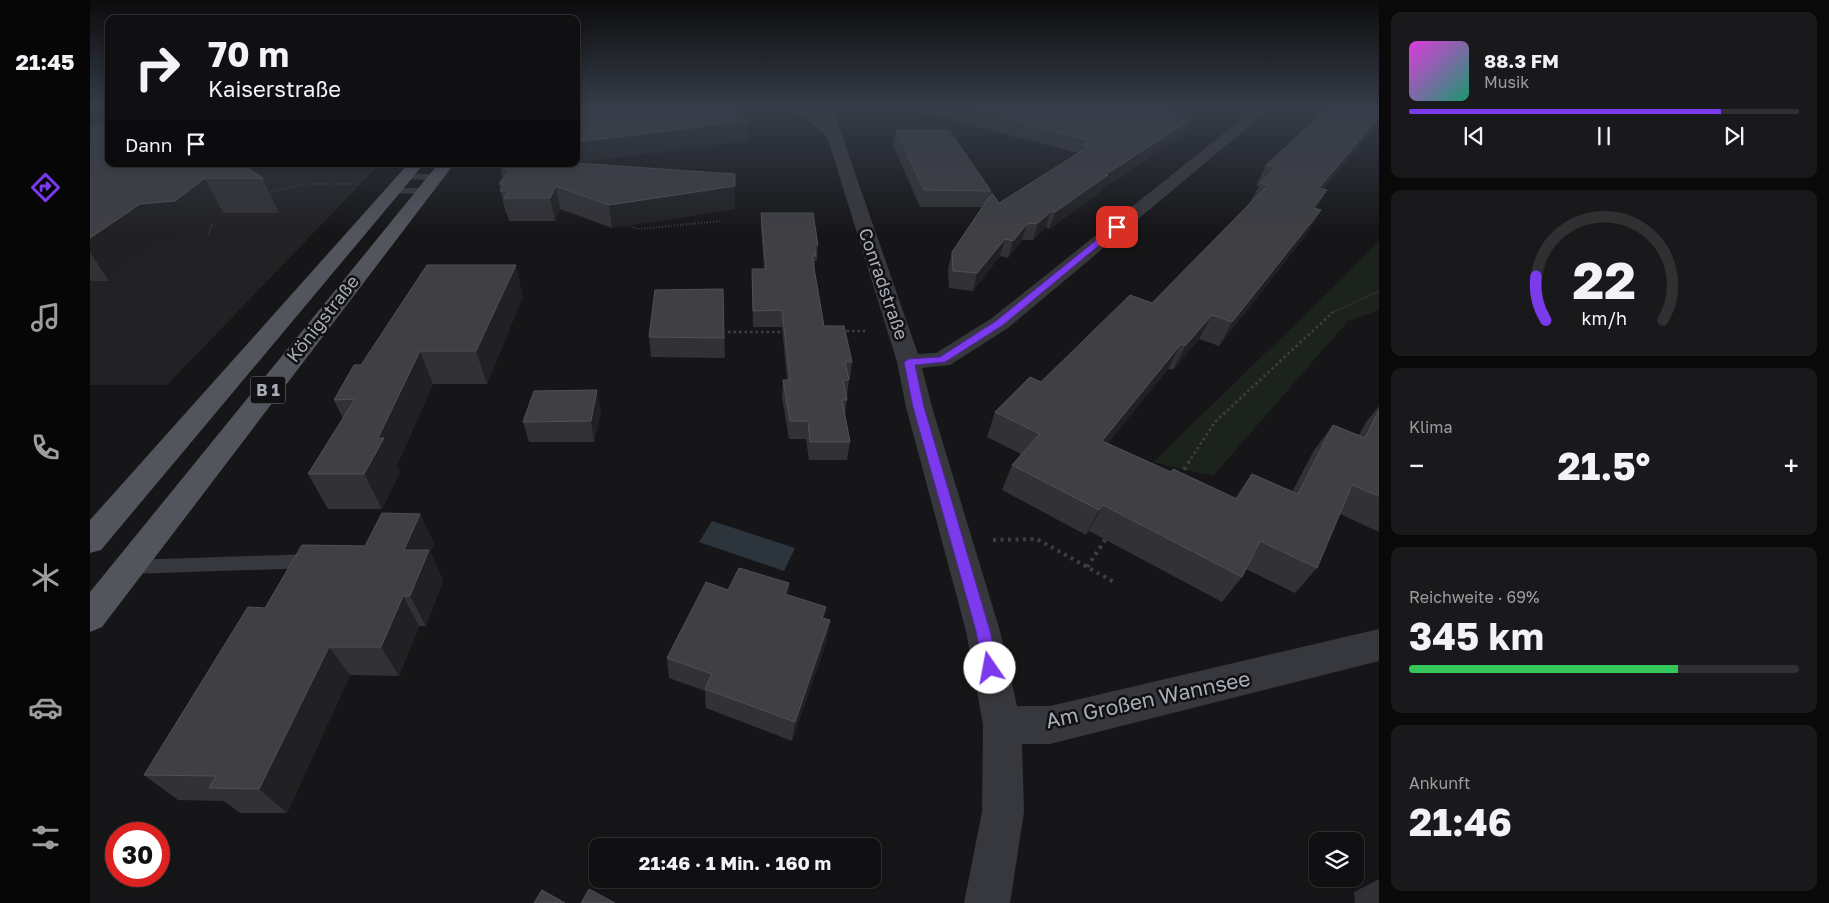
<!DOCTYPE html>
<html lang="de">
<head>
<meta charset="utf-8">
<style>
	:root { --surface:#101012; --page:#19191b; --text:#f1f3f6; --muted:#9c9d9f; --line:#303032; --accent:#7c3aed }
	body { margin:0; font-family:"Golos Text",sans-serif; background:var(--page); color:var(--text); height:100vh; display:flex; flex-direction:column; font-size:19px; white-space:nowrap }
	* { box-sizing:border-box; margin:0 }
	p { font-size:16px; color:var(--muted) }
	.icon { flex:none; width:28px; height:28px; fill:none; stroke:currentColor; stroke-width:2; stroke-linecap:round; stroke-linejoin:round }
	.map { position:relative; flex:1; overflow:hidden }
	.drawer { display:flex; flex-direction:column; gap:12px; padding:12px; background:#09090a; width:450px }
	.drawer>* { flex:none }
	.guide { position:absolute; left:15px; top:15px; width:475px; height:152px; border-radius:10px; box-shadow:0 2px 8px #0003,0 0 0 1px var(--line); background:#101012; color:var(--text); overflow:hidden }
	.controls { position:absolute; left:1219px; top:832px; display:grid; gap:10px }
	.controls a { display:grid; place-items:center; width:55px; height:55px; border-radius:10px; background:var(--surface); box-shadow:0 2px 8px #0003,0 0 0 1px var(--line); font-size:25px }
	.speed { position:absolute; left:15px; top:822px; display:flex; gap:10px; font-size:25px; font-weight:700; text-align:center }
	.speed>* { display:grid; place-content:center; width:65px; height:65px; border-radius:50%; background:var(--surface); box-shadow:0 2px 8px #0003,0 0 0 1px var(--line); line-height:1 }
	.speed .limit { border:8px solid #d22; background:#fff; color:#111 }
	.pin { position:absolute; display:grid; place-items:center; width:42px; height:42px; color:#fff; margin:-21px; border-radius:10px; box-shadow:0 2px 8px #0006 }
	.me { position:absolute; width:55px; margin:-28px; rotate:348deg; stroke-linejoin:round; filter:drop-shadow(0 0 4px #0008) }
	.turn { display:flex; align-items:center; gap:18px; height:105px; padding:0 20px; font-size:22px }
	.turn .icon { width:65px; height:65px; stroke-width:2.5 }
	.turn b { display:block; font-size:35px; line-height:42px }
	.then { display:flex; align-items:center; height:48px; padding:0 20px; background:#0003; gap:10px; font-size:19px }
	.big { font-size:38px; font-weight:700; line-height:1.1 }
	.drawer .card { flex:1; display:flex; flex-direction:column; justify-content:center; gap:8px; min-width:0; padding:0 18px; border-radius:10px; background:var(--page) }
	.drawer .dial { align-items:center; gap:0 }
	.dial svg { height:130px; overflow:visible; fill:none; stroke:var(--line); stroke-width:7; stroke-linecap:round; text-anchor:middle }
	.dial text { fill:var(--text); stroke:none }
	.song { display:flex; align-items:center; gap:15px }
	.cover { width:60px; height:60px; border-radius:8px; background:linear-gradient(135deg,hsl(300 70% 55%),hsl(160 70% 35%)) }
	.played { height:5px; border-radius:2px; background:linear-gradient(90deg,var(--accent) 80%,var(--line) 80%) }
	.keys { display:flex; justify-content:space-around; direction:ltr }
	.heat { display:flex; justify-content:space-between; align-items:center; font-size:28px; direction:ltr }
	.charge { height:8px; border-radius:4px; background:linear-gradient(90deg,#34c759 69%,var(--line) 0) }
	.trip { position:absolute; left:499px; top:838px; width:292px; height:50px; border-radius:10px; background:var(--surface); box-shadow:0 2px 8px #0003,0 0 0 1px var(--line); font-weight:700; line-height:50px; text-align:center }
	main { display:flex; flex:1; min-height:0 }
	.tab-bar { display:flex; flex-direction:column; width:90px; justify-content:space-around; align-items:center; background:#060607; color:var(--muted) }
	.tab-bar .icon { width:35px; height:35px }
	.tab-bar .on { color:var(--accent) }
	.tab-bar b { font-size:22px; color:var(--text) }
	.map>svg:first-child { display:block }
	.built { fill:#222225 }
	.green { fill:#1c231d }
	.water { fill:#2c353c }
	.lines { fill:none; stroke-linecap:round; stroke-linejoin:round }
	.path-far2 { stroke:#3d3f44; stroke-width:2; stroke-dasharray:1 2; stroke-linecap:butt }
	.path-far1 { stroke:#3d3f44; stroke-width:2.5; stroke-dasharray:2.5 3; stroke-linecap:butt }
	.path { stroke:#3d3f44; stroke-width:4; stroke-dasharray:3 4.5; stroke-linecap:butt }
	.service { fill:#37383d; fill-rule:evenodd }
	.minor { fill:#37383d; fill-rule:evenodd }
	.primary { fill:#53555c; fill-rule:evenodd }
	.wall { fill:#323236 }
	.shaded-wall { fill:#212124 }
	.building { fill:#3f3f44; stroke:#4f5156 }
	.route { fill:#7c3aed; stroke:#51269a }
	.labels { text-anchor:middle; stroke-width:5; stroke-linejoin:round; paint-order:stroke }
	.shield { fill:#111113; stroke:#7b7e86; stroke-width:1 }
	.shield-label { font-size:16px; font-weight:bold; fill:#a8adb8 }
	.street-label { font-size:18px; fill:#a8adb8; stroke:#111113 }
	.near-street-label { font-size:21px; fill:#a8adb8; stroke:#111113 }
</style>
</head>
<body>
<main>
<nav class="tab-bar">
<b>21:45</b>
<svg class="icon on" aria-label="directions" viewBox="0 0 24 24"><path d="M12 3l9 9-9 9-9-9zM9 14v-3h6M13 9l2 2-2 2"/></svg>
<svg class="icon" aria-label="music" viewBox="0 0 24 24"><path d="M9 18V5l10-2v13"/><circle cx="6" cy="18" r="3"/><circle cx="16" cy="16" r="3"/></svg>
<svg class="icon" aria-label="phone" viewBox="0 0 24 24"><path d="M5 4h4l2 5-3 2q2 4 5 5l2-3 5 2v4C11 20 4 13 5 4z"/></svg>
<svg class="icon" aria-label="climate" viewBox="0 0 24 24"><path d="M12 3v18M4 7l16 10M4 17L20 7"/></svg>
<svg class="icon" aria-label="car" viewBox="0 0 24 24"><path d="M5 17H2v-5l4-1 3-4h7l3 4 3 1v5h-3M9 17h6M6 11h13"/><circle cx="7" cy="17" r="2"/><circle cx="17" cy="17" r="2"/></svg>
<svg class="icon" aria-label="filters" viewBox="0 0 24 24"><path d="M4 7h16M4 17h16"/><circle cx="9" cy="7" r="2"/><circle cx="15" cy="17" r="2"/></svg>
</nav>
<div class="map">
<svg width="1289" height="903" viewBox="0 0 1289 903">
	<rect width="100%" height="100%" fill="#161618"/>
	<path class="built" d="M0,138L19,164H290L77,385H0Z"/>
	<g class="green">
		<path d="M0,107H19V120L0,123Z"/>
		<path d="M1289,240V310L1258,321L1123,476L1063,462L1253,278Z"/>
	</g>
	<path class="water" d="M622,521L705,548L694,571L609,542Z"/>
	<g class="lines">
		<g class="path-far2">
			<path d="M175,193L216,184H270"/>
			<path d="M537,225L548,229L630,221"/>
			<path d="M119,234L124,219"/>
			<path d="M1241,313L1289,291"/>
		</g>
		<g class="path-far1">
			<path d="M751,331H775"/>
			<path d="M638,332H695"/>
			<path d="M1098,463L1125,422L1243,312"/>
		</g>
		<g class="path">
			<path d="M1090,476L1099,462"/>
			<path d="M903,540L947,539L1024,582"/>
			<path d="M997,567L1017,537"/>
		</g>
		<g class="service">
			<path d="M314,174H344L348,177L344,180L311,179L310,177Z"/>
			<path d="M302,188H333L338,191L333,194L299,193L297,191Z"/>
			<path d="M223,554L229,556L232,561L229,566L223,568L39,574L33,572L30,567L33,562L39,560Z"/>
		</g>
		<g class="minor">
			<path d="M700,107H714L732,119L729,107H742L828,354L846,353L902,318L1167,107H1182L918,328L860,365L832,368L842,407L910,631L927,706H960L1289,629V661L960,744H932L934,812L920,903H874L892,812L893,725L876,631L816,407L807,362L737,136Z"/>
			<path d="M19,120V129L0,135V126Z"/>
		</g>
		<g class="primary">
			<path d="M318,164H334L11,550L0,553V520Z"/>
			<path d="M348,164H364L12,627L0,632V592Z"/>
		</g>
	</g>
	<g class="wall">
		<path d="M814,107H1079L1100,120L1094,134L1013,188L1012,191L959,229L956,227L943,240H932L918,258L910,256L883,291L859,288L858,269L862,252L892,207H830L803,145L806,130L901,191L899,197L909,203L988,153Z"/>
		<path d="M1289,107V122L1287,125L1233,190H1237L1226,209L1231,210L1219,231L1129,346L1109,339L1083,370L1078,369L1018,443L1081,472L1145,498L1162,474L1202,492L1224,450L1243,425L1269,435L1276,422L1289,406V532L1250,514L1227,568L1205,593L1156,569L1152,577L1132,602L999,531L996,535L912,490L922,465L931,454L897,437L905,412L951,382L1062,303L1159,204L1169,186L1166,185L1176,165Z"/>
		<path d="M0,134L19,164H213V168L156,167L173,178L189,213H133L105,237L71,240L19,281H0Z"/>
		<path d="M410,166L645,186V209L522,228L470,209L465,221H419L417,214H416L409,184L413,179Z"/>
		<path d="M671,213L728,245L727,261H725L724,272L734,326L762,362L760,379H759L755,415L760,442L757,460H719L716,439H699L692,397L693,380H697L692,327H663L662,269H674L671,228Z"/>
		<path d="M633,289L635,358L561,357L559,337Z"/>
		<path d="M433,296L397,384H343L307,465L310,472L292,509H238L218,474L253,419L244,400L271,365Z"/>
		<path d="M511,411L504,442H439L433,422Z"/>
		<path d="M330,514L344,544L340,552L353,580L336,626H329L309,676L260,675L197,813H150L134,801L88,800L54,775L175,608Z"/>
		<path d="M699,583L698,595L734,618L737,640L702,741L616,708L615,691L579,678L577,658L638,590Z"/>
		<path d="M1289,879V903H1265L1264,892Z"/>
	</g>
	<g class="shaded-wall">
		<path d="M1289,117V122L1287,125L1217,209L1229,188Z"/>
		<path d="M1100,120L1094,134L1013,188L1012,191L959,229L965,212L1015,175Z"/>
		<path d="M659,121L658,141L486,163V142Z"/>
		<path d="M115,178L133,213L105,237L71,240L19,281L0,252V238L50,204Z"/>
		<path d="M466,186L470,209L465,221L460,198Z"/>
		<path d="M645,186V209L522,228L519,205Z"/>
		<path d="M1237,190L1224,211L1223,208Z"/>
		<path d="M1231,210L1219,231L1129,346L1142,322Z"/>
		<path d="M961,211L956,227L943,240L948,223Z"/>
		<path d="M937,224L932,240L918,258L923,241Z"/>
		<path d="M915,239L910,256L883,291L887,273Z"/>
		<path d="M426,265L433,296L397,384L386,351Z"/>
		<path d="M1122,315L1109,339L1083,370L1095,346Z"/>
		<path d="M1091,344L1078,369L1000,466L1012,441Z"/>
		<path d="M330,351L343,384L307,465L310,472L292,509L274,474L288,438Z"/>
		<path d="M507,390L511,411L504,442L501,421Z"/>
		<path d="M1013,505L999,531L996,535L1009,510Z"/>
		<path d="M330,514L344,544L340,552L353,580L336,626L320,596L314,550Z"/>
		<path d="M699,583L697,604L695,594Z"/>
		<path d="M313,596L329,626L309,676L291,647Z"/>
		<path d="M736,607L733,628L732,618Z"/>
		<path d="M740,620L737,640L702,741L705,722Z"/>
		<path d="M239,647L260,675L197,813L169,789Z"/>
	</g>
	<g class="building">
		<path d="M486,107H643L659,121L486,142Z"/>
		<path d="M868,107H1079L1100,120L1015,175H1018L965,212L961,211L948,223L937,224L923,241L915,239L887,273L863,271L862,252L902,193L909,203L998,147L993,145L1001,141Z"/>
		<path d="M1239,107H1289V117L1229,188L1237,190L1223,208L1231,210L1142,322L1122,315L1095,346L1091,344L1012,441L1081,472L1083,469L1147,499L1162,474L1208,494L1243,425L1275,438L1289,410V496L1262,485L1227,568L1170,541L1152,577L1013,505L1009,510L922,465L950,434L905,412L940,377L951,382L1040,295L1062,303L1178,185L1170,183L1186,167L1176,165Z"/>
		<path d="M19,127V164H151L173,178H115L85,201L50,204L0,238V134Z"/>
		<path d="M806,130H859L901,191L834,190Z"/>
		<path d="M486,163L645,174V186L519,205L466,186L460,198H414L418,191H410L414,184H409L419,170L410,166V164H486Z"/>
		<path d="M671,213H723L728,245H724L726,256H722L734,326H754L762,362H755L759,380H753L757,400H752L760,442H720L718,421H700L693,380H700L692,310L663,311L662,269H676Z"/>
		<path d="M337,265H426L386,351H330L288,438H294L274,474H218L265,399L244,400L264,365H271Z"/>
		<path d="M633,289L634,338L559,337L565,290Z"/>
		<path d="M507,390L501,421L433,422L444,391Z"/>
		<path d="M292,513L330,514L314,550H339L320,596H313L291,647H239L169,789L119,788L126,776L54,775L158,607L175,608L212,545L275,546Z"/>
		<path d="M649,568L699,583L695,594L736,607L732,618L740,620L705,722L615,689L622,674L577,658L616,582L638,590Z"/>
		<path d="M499,889L525,903H491Z"/>
		<path d="M452,890L475,903H444Z"/>
	</g>
	<linearGradient id="sky" x2="0" y2="1"><stop stop-color="#0c0c0d"/><stop offset="0.46" stop-color="#363c48"/><stop offset="1" stop-color="#363c48" stop-opacity="0"/></linearGradient>
	<rect width="1289" height="233" fill="url(#sky)"/>
	<path class="route" d="M1025,225L1031,227L913,325L855,362L825,365L834,407L900,631L908,668L906,673L900,675L895,673L893,668L886,631L823,407L814,362L819,359L850,357L906,321Z"/>
	<g class="labels">
		<rect class="shield" x="160.5" y="376.5" width="35" height="27" rx="4"/>
		<g class="shield-label">
			<text x="178" y="396">B 1</text>
		</g>
		<g class="street-label">
			<text transform="translate(793 284) rotate(71)" y="6">Conradstraße</text>
			<text transform="translate(233 319) rotate(-52)" y="6">Königstraße</text>
		</g>
		<g class="near-street-label">
			<text transform="translate(1058 700) rotate(-12)" y="7">Am Großen Wannsee</text>
		</g>
	</g>
</svg>
<div class="controls">
<a><svg class="icon" aria-label="layers" viewBox="0 0 24 24"><path d="M12 4l9 5-9 5-9-5zM3 14l9 5 9-5"/></svg></a>
</div>
<div class="speed"><div class="limit">30</div></div>
<div class="pin" style="left:1027px;top:227px;background:#d93025"><svg class="icon" aria-label="arrive" viewBox="0 0 24 24"><path d="M6 21V4h12l-3 4 3 4H6"/></svg></div>
<svg class="me" style="left:900px;top:668px" viewBox="-20 -20 40 40"><circle r="19" fill="#fff"/><path d="M0-13L10 11 0 6-10 11z" fill="#7c3aed"/></svg>
<div class="trip">21:46 · 1 Min. · 160 m</div>
<div class="guide">
<div class="turn"><svg class="icon" aria-label="right" viewBox="0 0 24 24"><path d="M7 20v-9h11M14 6l5 5-5 5"/></svg><div><b>70 m</b>Kaiserstraße</div></div>
<div class="then">Dann<svg class="icon" aria-label="arrive" viewBox="0 0 24 24"><path d="M6 21V4h12l-3 4 3 4H6"/></svg></div>
</div>
</div>
<section class="drawer">
<div class="card">
<div class="song"><i class="cover"></i><div><b>88.3 FM</b><p>Musik</p></div></div>
<div class="played"></div>
<div class="keys"><svg class="icon" aria-label="previous" viewBox="0 0 24 24"><path d="M18 5L8 12l10 7zM5 5v14"/></svg><svg class="icon" aria-label="pause" viewBox="0 0 24 24"><path d="M8 5v14M16 5v14"/></svg><svg class="icon" aria-label="next" viewBox="0 0 24 24"><path d="M6 5l10 7-10 7zM19 5v14"/></svg></div>
</div>
<div class="card dial"><svg viewBox="0 0 100 80">
<path d="M14 69A42 42 0 1 1 86 69"/>
<path d="M14 69A42 42 0 0 1 8 42" stroke="#7c3aed"/>
<text x="50" y="56" font-size="32" font-weight="700">22</text>
<text x="50" y="72" font-size="11">km/h</text>
</svg></div>
<div class="card"><p>Klima</p>
<div class="heat"><a>−</a><b class="big">21.5°</b><a>+</a></div>
</div>
<div class="card"><p>Reichweite · 69%</p><b class="big">345 km</b><div class="charge"></div></div>
<div class="card"><p>Ankunft</p><b class="big">21:46</b></div>
</section>
</main>
</body>
</html>
